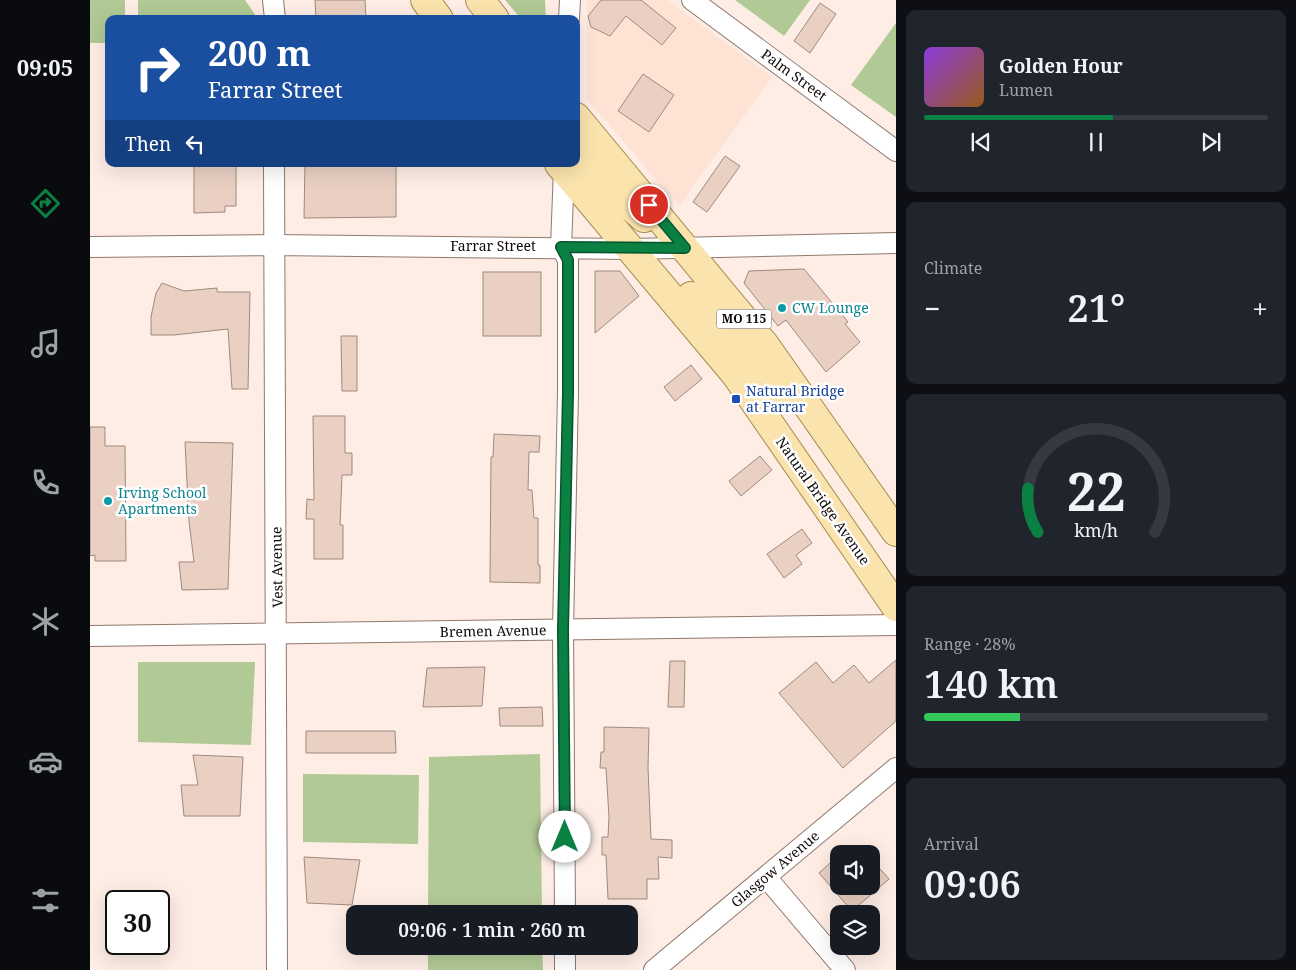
<!DOCTYPE html>
<html lang="en">
<head>
<meta charset="utf-8">
<style>
	:root { --surface:#171b24; --page:#20242c; --text:#f1f3f6; --muted:#9ea1a6; --line:#363941; --accent:#0b8043 }
	body { margin:0; font-family:"Noto Serif",serif; background:var(--page); color:var(--text); height:100vh; display:flex; flex-direction:column; font-size:19px; white-space:nowrap }
	* { box-sizing:border-box; margin:0 }
	p { font-size:16px; color:var(--muted) }
	.icon { flex:none; width:28px; height:28px; fill:none; stroke:currentColor; stroke-width:2; stroke-linecap:round; stroke-linejoin:round }
	.map { position:relative; flex:1; overflow:hidden }
	.sheet { display:flex; flex-direction:column; gap:10px; padding:10px; background:#0d0f14; width:400px }
	.sheet>* { flex:none }
	.banner { position:absolute; left:15px; top:15px; width:475px; height:152px; border-radius:10px; box-shadow:0 5px 20px #0002; background:#1a4fa0; color:#fff; overflow:hidden }
	.tools { position:absolute; left:740px; top:845px; display:grid; gap:10px }
	.tools a { display:grid; place-items:center; width:50px; height:50px; border-radius:10px; background:var(--surface); box-shadow:0 5px 20px #0002; font-size:25px }
	.speed { position:absolute; left:15px; top:890px; display:flex; gap:10px; font-size:25px; font-weight:700; text-align:center }
	.speed>* { display:grid; place-content:center; width:65px; height:65px; border-radius:50%; background:var(--surface); box-shadow:0 5px 20px #0002; line-height:1 }
	.speed .limit { border:2px solid #111; border-radius:8px; background:#fff; color:#111 }
	.pin { position:absolute; display:grid; place-items:center; width:42px; height:42px; color:#fff; margin:-21px; border:2px solid #fff; border-radius:50%; box-shadow:0 1px 5px #0007 }
	.me { position:absolute; width:55px; margin:-28px; rotate:0deg; stroke-linejoin:round; filter:drop-shadow(0 0 4px #0008) }
	.turn { display:flex; align-items:center; gap:18px; height:105px; padding:0 20px; font-size:22px }
	.turn .icon { width:65px; height:65px; stroke-width:2.5 }
	.turn b { display:block; font-size:35px; line-height:42px }
	.then { display:flex; align-items:center; height:48px; padding:0 20px; background:#0003; gap:10px; font-size:19px }
	.big { font-size:38px; font-weight:600; line-height:1.1 }
	.sheet .widget { flex:1; display:flex; flex-direction:column; justify-content:center; gap:8px; min-width:0; padding:0 18px; border-radius:10px; background:var(--page) }
	.sheet .dial { align-items:center; gap:0 }
	.dial svg { height:130px; overflow:visible; fill:none; stroke:var(--line); stroke-width:7; stroke-linecap:round; text-anchor:middle }
	.dial text { fill:var(--text); stroke:none }
	.song { display:flex; align-items:center; gap:15px }
	.cover { width:60px; height:60px; border-radius:8px; background:linear-gradient(135deg,hsl(270 70% 55%),hsl(30 70% 35%)) }
	.played { height:5px; border-radius:2px; background:linear-gradient(90deg,var(--accent) 55%,var(--line) 55%) }
	.keys { display:flex; justify-content:space-around; direction:ltr }
	.heat { display:flex; justify-content:space-between; align-items:center; font-size:28px; direction:ltr }
	.charge { height:8px; border-radius:4px; background:linear-gradient(90deg,#34c759 28%,var(--line) 0) }
	.trip { position:absolute; left:256px; top:905px; width:292px; height:50px; border-radius:10px; background:var(--surface); box-shadow:0 5px 20px #0002; font-weight:600; line-height:50px; text-align:center }
	main { display:flex; flex:1; min-height:0 }
	.menu { display:flex; flex-direction:column; width:90px; justify-content:space-around; align-items:center; background:#090b0e; color:var(--muted) }
	.menu .icon { width:35px; height:35px }
	.menu .current { color:var(--accent) }
	.menu b { font-size:22px; color:var(--text) }
	.map>svg:first-child { display:block }
	.built { fill:#fee3d5 }
	.green { fill:#b1c995 }
	.building { fill:#e9d0c3; stroke:#a0897d }
	.lines { fill:none; stroke-linecap:round; stroke-linejoin:round }
	.minor-casing { stroke:#8f796d; stroke-width:22 }
	.primary-casing { stroke:#a68b4e; stroke-width:30 }
	.minor { stroke:#fff; stroke-width:20 }
	.primary { stroke:#fae3ac; stroke-width:28 }
	.route-casing { stroke:#07532c; stroke-width:12 }
	.route { stroke:#0b8043; stroke-width:9 }
	.culture-dot { fill:#0f9aa8; stroke:#fff; stroke-width:2 }
	.transit-dot { fill:#1a4fb4; stroke:#fff; stroke-width:2 }
	.labels { text-anchor:middle; stroke-width:5; stroke-linejoin:round; paint-order:stroke }
	.shield { fill:#fff; stroke:#585351; stroke-width:1 }
	.shield-label { font-size:12px; font-weight:bold; fill:#110906 }
	.street-label { font-size:14px; fill:#110906; stroke:#fff }
	.culture-label { font-size:14px; fill:#0d838f; stroke:#fff; text-anchor:start }
	.transit-label { font-size:14px; fill:#164399; stroke:#fff; text-anchor:start }
</style>
</head>
<body>
<main>
<nav class="menu">
<b>09:05</b>
<svg class="icon current" aria-label="directions" viewBox="0 0 24 24"><path d="M12 3l9 9-9 9-9-9zM9 14v-3h6M13 9l2 2-2 2"/></svg>
<svg class="icon" aria-label="music" viewBox="0 0 24 24"><path d="M9 18V5l10-2v13"/><circle cx="6" cy="18" r="3"/><circle cx="16" cy="16" r="3"/></svg>
<svg class="icon" aria-label="phone" viewBox="0 0 24 24"><path d="M5 4h4l2 5-3 2q2 4 5 5l2-3 5 2v4C11 20 4 13 5 4z"/></svg>
<svg class="icon" aria-label="climate" viewBox="0 0 24 24"><path d="M12 3v18M4 7l16 10M4 17L20 7"/></svg>
<svg class="icon" aria-label="car" viewBox="0 0 24 24"><path d="M5 17H2v-5l4-1 3-4h7l3 4 3 1v5h-3M9 17h6M6 11h13"/><circle cx="7" cy="17" r="2"/><circle cx="17" cy="17" r="2"/></svg>
<svg class="icon" aria-label="filters" viewBox="0 0 24 24"><path d="M4 7h16M4 17h16"/><circle cx="9" cy="7" r="2"/><circle cx="15" cy="17" r="2"/></svg>
</nav>
<div class="map">
<svg width="806" height="970" viewBox="0 0 806 970">
	<rect width="100%" height="100%" fill="#fdede5"/>
	<path class="built" d="M497,0H578L682,77L589,206L497,99Z"/>
	<g class="green">
		<path d="M0,0H35V19H19V43H0Z"/>
		<path d="M48,0H155L168,19H48Z"/>
		<path d="M415,0H455L456,19H431Z"/>
		<path d="M645,0H720L694,36Z"/>
		<path d="M806,23V117L761,85Z"/>
		<path d="M48,662H165L161,745L48,742Z"/>
		<path d="M450,754L452,914H338L339,757Z"/>
		<path d="M213,774L329,775L328,844L213,842Z"/>
		<path d="M338,946H452L453,970H338Z"/>
	</g>
	<g class="building">
		<path d="M225,0H275L276,19H226Z"/>
		<path d="M511,0H551L586,28L572,45L536,16L520,36L501,27L498,16Z"/>
		<path d="M730,3L746,14L720,53L704,41Z"/>
		<path d="M553,74L584,95L559,132L528,111Z"/>
		<path d="M635,156L650,166L617,212L603,202Z"/>
		<path d="M104,164L146,166V206H135V212L104,213Z"/>
		<path d="M215,164H306V217L214,218Z"/>
		<path d="M714,269L758,322L755,324L770,342L736,372L696,320L688,326L654,283L659,271Z"/>
		<path d="M505,271H530L549,296L505,333Z"/>
		<rect x="393" y="272" width="58" height="64"/>
		<path d="M72,283L94,291L127,288V292H160L158,389H142L138,329L84,335H61V317L66,293Z"/>
		<path d="M251,336H267V391H252Z"/>
		<path d="M601,365L612,379L585,401L574,387Z"/>
		<path d="M223,416H255V453H262V475H252L250,525H253V559H224V519H216L217,499L224,500Z"/>
		<path d="M0,427H15V446H35L36,561H5V555L0,556Z"/>
		<path d="M404,434L450,436L449,452H439L438,490H442L444,518H448V565H450V583L400,582L401,457H403Z"/>
		<path d="M95,442L143,443L138,589L92,590L89,562H104L99,521Z"/>
		<path d="M670,456L682,470L651,496L639,481Z"/>
		<path d="M712,529L722,543L706,555L712,564L694,578L677,554Z"/>
		<path d="M806,660V721L753,768L689,693L726,662L743,683L764,665L779,683Z"/>
		<path d="M580,661H595L594,707H578Z"/>
		<path d="M395,667L392,706L333,707L337,668Z"/>
		<path d="M452,707L453,726H410L409,708Z"/>
		<path d="M514,727L559,728L558,768L561,839L582,840V858L568,857L569,879H557V899H518L516,855H512V837H518L519,817L516,768H510L511,752H514Z"/>
		<path d="M216,731H305L306,753H216Z"/>
		<path d="M103,755L153,757L150,816H94L91,785H108Z"/>
		<path d="M749,855V886H781V859L799,879L762,911L729,873Z"/>
		<path d="M214,857L270,860L262,905L217,903Z"/>
	</g>
	<g class="lines">
		<defs>
			<g id="minor">
				<path d="M183,0L185,19"/>
				<path d="M602,0L806,151"/>
				<path d="M479,19L480,0"/>
				<path d="M184,164L187,970"/>
				<path d="M474,169L471,247L478,260V392L473,630L475,914"/>
				<path d="M0,247L183,245L541,249L806,243"/>
				<path d="M0,636L806,625"/>
				<path d="M676,877L755,970"/>
				<path d="M475,946V970"/>
				<path d="M564,970L806,768"/>
			</g>
			<g id="primary">
				<path d="M335,0L349,19"/>
				<path d="M390,0L405,19"/>
				<path d="M486,117L675,345L806,532"/>
				<path d="M486,153L515,185L554,218"/>
				<path d="M469,164L646,375L806,607"/>
				<path d="M601,296L690,390"/>
			</g>
		</defs>
		<use href="#minor" class="minor-casing"/>
		<use href="#primary" class="primary-casing"/>
		<use href="#minor" class="minor"/>
		<use href="#primary" class="primary"/>
	</g>
	<g class="lines">
		<defs>
			<path id="route" d="M475,837L473,630L478,392V260L471,247L595,248L559,205"/>
		</defs>
		<use href="#route" class="route-casing"/>
		<use href="#route" class="route"/>
	</g>
	<g class="culture-dot">
		<circle cx="692" cy="308" r="5"/>
		<circle cx="18" cy="501" r="5"/>
	</g>
	<rect class="transit-dot" x="641" y="394" width="10" height="10" rx="2.5"/>
	<g class="labels">
		<rect class="shield" x="626.5" y="309.5" width="55" height="19" rx="4"/>
		<g class="shield-label">
			<text x="654" y="323">MO 115</text>
		</g>
		<g class="street-label">
			<text transform="translate(704 75) rotate(36)" y="5">Palm Street</text>
			<text x="403" y="251">Farrar Street</text>
			<text transform="translate(733 501) rotate(55)" y="5">Natural Bridge Avenue</text>
			<text transform="translate(187 567) rotate(-91)" y="5">Vest Avenue</text>
			<text transform="translate(403 631) rotate(-1)" y="5">Bremen Avenue</text>
			<text transform="translate(685 869) rotate(-40)" y="5">Glasgow Avenue</text>
		</g>
		<g class="culture-label">
			<text x="702" y="313">CW Lounge</text>
			<text x="28" y="498">Irving School<tspan x="28" dy="16">Apartments</tspan></text>
		</g>
		<g class="transit-label">
			<text x="656" y="396">Natural Bridge<tspan x="656" dy="16">at Farrar</tspan></text>
		</g>
	</g>
</svg>
<div class="tools">
<a><svg class="icon" aria-label="sound" viewBox="0 0 24 24"><path d="M4 9h4l5-4v14l-5-4H4zM17 9q2 3 0 6"/></svg></a>
<a><svg class="icon" aria-label="layers" viewBox="0 0 24 24"><path d="M12 4l9 5-9 5-9-5zM3 14l9 5 9-5"/></svg></a>
</div>
<div class="speed"><div class="limit">30</div></div>
<div class="pin" style="left:559px;top:205px;background:#d93025"><svg class="icon" aria-label="arrive" viewBox="0 0 24 24"><path d="M6 21V4h12l-3 4 3 4H6"/></svg></div>
<svg class="me" style="left:475px;top:837px" viewBox="-20 -20 40 40"><circle r="19" fill="#fff"/><path d="M0-13L10 11 0 6-10 11z" fill="#0b8043"/></svg>
<div class="trip">09:06 · 1 min · 260 m</div>
<div class="banner">
<div class="turn"><svg class="icon" aria-label="right" viewBox="0 0 24 24"><path d="M7 20v-9h11M14 6l5 5-5 5"/></svg><div><b>200 m</b>Farrar Street</div></div>
<div class="then">Then<svg class="icon" aria-label="left" viewBox="0 0 24 24"><path d="M17 20v-9H6M10 6l-5 5 5 5"/></svg></div>
</div>
</div>
<section class="sheet">
<div class="widget">
<div class="song"><i class="cover"></i><div><b>Golden Hour</b><p>Lumen</p></div></div>
<div class="played"></div>
<div class="keys"><svg class="icon" aria-label="previous" viewBox="0 0 24 24"><path d="M18 5L8 12l10 7zM5 5v14"/></svg><svg class="icon" aria-label="pause" viewBox="0 0 24 24"><path d="M8 5v14M16 5v14"/></svg><svg class="icon" aria-label="next" viewBox="0 0 24 24"><path d="M6 5l10 7-10 7zM19 5v14"/></svg></div>
</div>
<div class="widget"><p>Climate</p>
<div class="heat"><a>−</a><b class="big">21°</b><a>+</a></div>
</div>
<div class="widget dial"><svg viewBox="0 0 100 80">
<path d="M14 69A42 42 0 1 1 86 69"/>
<path d="M14 69A42 42 0 0 1 8 42" stroke="#0b8043"/>
<text x="50" y="56" font-size="32" font-weight="700">22</text>
<text x="50" y="72" font-size="11">km/h</text>
</svg></div>
<div class="widget"><p>Range · 28%</p><b class="big">140 km</b><div class="charge"></div></div>
<div class="widget"><p>Arrival</p><b class="big">09:06</b></div>
</section>
</main>
</body>
</html>
